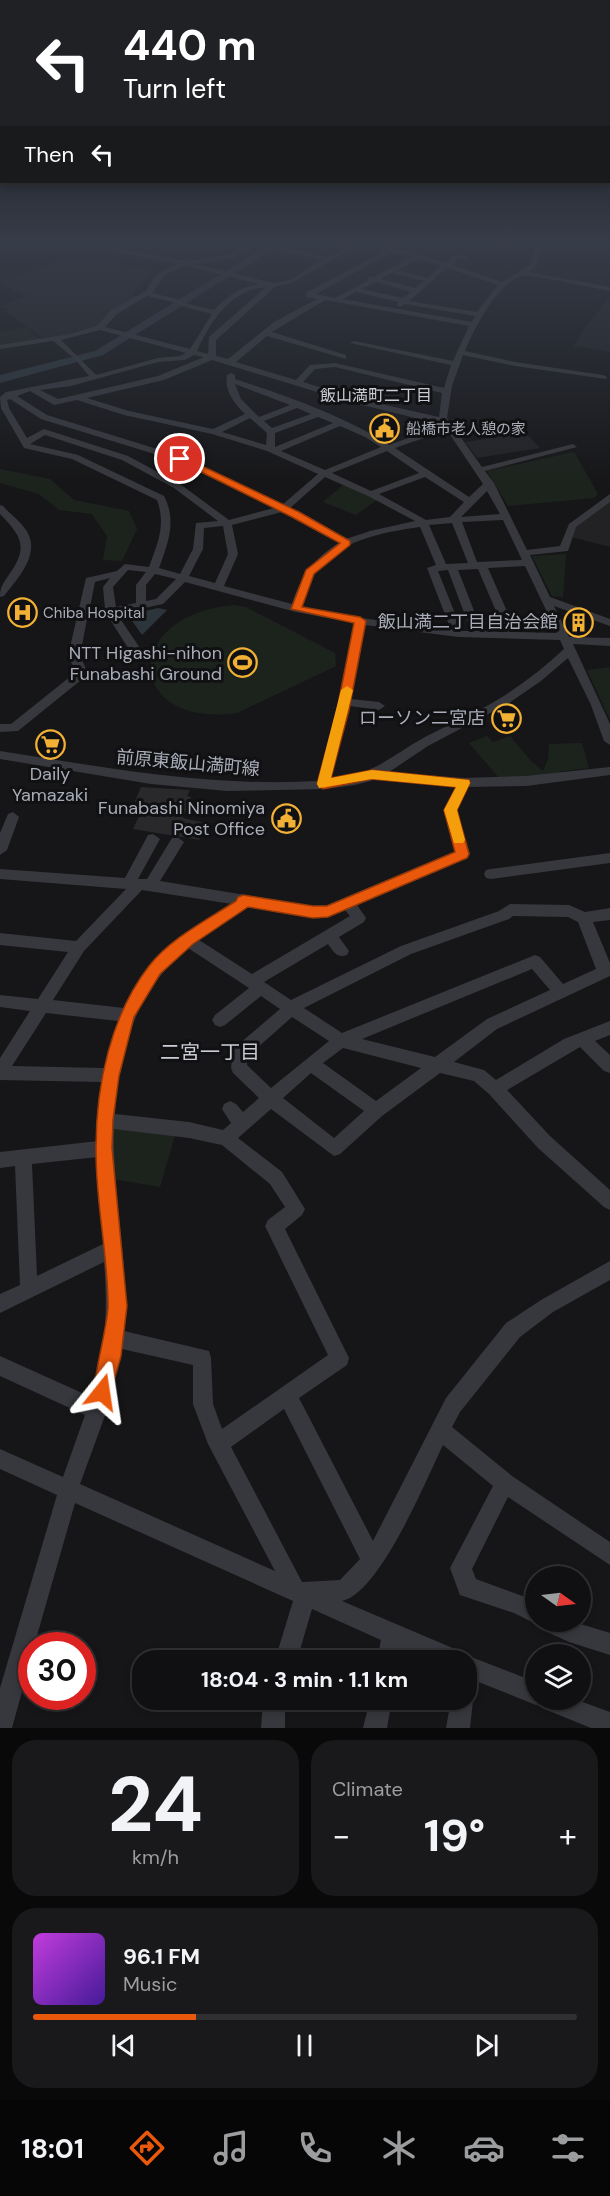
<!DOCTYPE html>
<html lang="en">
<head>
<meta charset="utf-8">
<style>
	:root { --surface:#101012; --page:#19191b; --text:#f1f3f6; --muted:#9c9d9f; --line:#303032; --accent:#ea580c }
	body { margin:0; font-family:"DM Sans","Noto Sans JP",sans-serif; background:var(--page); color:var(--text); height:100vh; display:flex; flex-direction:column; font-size:22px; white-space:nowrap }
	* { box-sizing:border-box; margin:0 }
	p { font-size:20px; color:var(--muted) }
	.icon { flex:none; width:33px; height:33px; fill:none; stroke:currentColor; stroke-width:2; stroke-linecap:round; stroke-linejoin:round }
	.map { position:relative; height:1728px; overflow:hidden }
	.details { display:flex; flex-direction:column; gap:12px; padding:12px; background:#09090a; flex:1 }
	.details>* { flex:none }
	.top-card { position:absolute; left:0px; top:0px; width:610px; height:183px; box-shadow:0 3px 9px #0003,0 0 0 2px var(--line); background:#202124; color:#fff; overflow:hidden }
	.needle { width:39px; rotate:104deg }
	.controls { position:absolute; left:525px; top:1566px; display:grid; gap:12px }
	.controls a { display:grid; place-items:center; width:66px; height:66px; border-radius:50%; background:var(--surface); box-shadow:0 3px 9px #0003,0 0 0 2px var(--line); font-size:30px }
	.speed { position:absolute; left:18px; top:1632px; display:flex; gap:12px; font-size:30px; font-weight:700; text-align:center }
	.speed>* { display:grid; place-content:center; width:78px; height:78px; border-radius:50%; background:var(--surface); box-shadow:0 3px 9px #0003,0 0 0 2px var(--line); line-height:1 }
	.speed .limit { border:9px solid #d22; background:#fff; color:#111 }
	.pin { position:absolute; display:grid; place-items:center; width:51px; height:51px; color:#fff; margin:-26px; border:3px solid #fff; border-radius:50%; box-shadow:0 2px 6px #0007 }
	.me { position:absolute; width:66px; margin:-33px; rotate:15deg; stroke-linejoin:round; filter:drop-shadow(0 0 4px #0008) }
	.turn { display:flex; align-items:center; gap:21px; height:126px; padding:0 24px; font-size:27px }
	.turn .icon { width:78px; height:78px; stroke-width:2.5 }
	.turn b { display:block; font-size:42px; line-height:51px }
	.then { display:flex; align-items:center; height:57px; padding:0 24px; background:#0003; gap:12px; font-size:22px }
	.big { font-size:45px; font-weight:700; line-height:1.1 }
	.details .tile { flex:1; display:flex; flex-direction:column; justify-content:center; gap:9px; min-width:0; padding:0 21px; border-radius:24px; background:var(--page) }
	.details .dial { align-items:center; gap:0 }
	.dial b { font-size:78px; line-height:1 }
	.song { display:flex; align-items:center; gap:18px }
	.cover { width:72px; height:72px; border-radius:9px; background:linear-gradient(135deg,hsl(290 70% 55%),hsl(260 70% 35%)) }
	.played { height:6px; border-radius:3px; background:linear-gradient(90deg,var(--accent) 30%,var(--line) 30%) }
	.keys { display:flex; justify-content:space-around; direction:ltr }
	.heat { display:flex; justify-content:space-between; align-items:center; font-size:33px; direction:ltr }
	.details .tiles { flex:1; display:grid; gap:12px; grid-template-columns:1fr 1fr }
	.tile:last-child { grid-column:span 2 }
	.trip { position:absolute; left:132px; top:1650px; width:345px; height:60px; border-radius:24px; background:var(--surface); box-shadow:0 3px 9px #0003,0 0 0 2px var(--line); font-weight:700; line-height:60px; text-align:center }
	.tab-bar { display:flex; height:96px; justify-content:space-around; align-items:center; background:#060607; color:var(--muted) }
	.tab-bar .icon { width:42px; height:42px }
	.tab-bar .active { color:var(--accent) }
	.tab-bar b { font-size:27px; color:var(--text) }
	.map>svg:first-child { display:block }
	.built { fill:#222225 }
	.green { fill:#1c231d }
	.water { fill:#2c353c }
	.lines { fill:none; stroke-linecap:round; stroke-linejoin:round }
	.river { fill:#2c353c; fill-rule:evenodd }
	.building { fill:#29292c }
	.minor { fill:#37383d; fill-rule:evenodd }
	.route { fill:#ea580c; stroke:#983908; stroke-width:1.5 }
	.slow { fill:#f59e0b }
	.labels { text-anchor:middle; stroke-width:6; stroke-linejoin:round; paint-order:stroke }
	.far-poi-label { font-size:15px; fill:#a8adb8; stroke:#111113; text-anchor:start }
	.far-neighbourhood-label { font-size:16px; fill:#c9ccd4; stroke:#111113 }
	.poi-label { font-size:18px; fill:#a8adb8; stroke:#111113; text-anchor:end }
	.street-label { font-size:18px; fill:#a8adb8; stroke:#111113 }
	.neighbourhood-label { font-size:20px; fill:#c9ccd4; stroke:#111113 }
</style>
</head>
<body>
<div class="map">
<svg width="610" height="1728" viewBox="0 0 610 1728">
	<rect width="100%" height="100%" fill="#161618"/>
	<g class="built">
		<path d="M77,256L155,272L138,285L132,295L139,297L99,327L86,332L43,338L5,311L9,309L1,306L26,296L0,284V277L8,280Z"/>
		<path d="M610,297V352L574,346L586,326Z"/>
		<path d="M526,433L540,448L477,458L465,442Z"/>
		<path d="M610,499V547L571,537L575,526Z"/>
	</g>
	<g class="green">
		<path d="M25,327L41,339L0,345V332Z"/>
		<path d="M574,452L598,494L594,498L508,506L487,471Z"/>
		<path d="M0,469L50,479L74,500L129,511L137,529L122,561L103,560L107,536L92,514L59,510L39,494L0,483Z"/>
		<path d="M344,484L378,499L356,515L323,502Z"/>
		<path d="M566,554L563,597L552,596L532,556Z"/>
		<path d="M234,605L246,607L335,653L336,666L237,713C126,729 119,615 234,605Z"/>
		<path d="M610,667V720L587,670Z"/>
		<path d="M487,736L493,742L510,736L531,761L543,771L548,759L549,744L582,743L589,768L563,771L544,777L500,779L469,743Z"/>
		<path d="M111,1124L176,1132L160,1187L113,1179Z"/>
	</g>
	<path class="water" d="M158,608L167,610L142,635L128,615Z"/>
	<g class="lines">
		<path class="river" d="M273,242H285L103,355L0,383V375L95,351Z"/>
	</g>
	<path class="building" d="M141,787L190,790L187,796L191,797L183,818L205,823L199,840L133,829L142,810L132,808Z"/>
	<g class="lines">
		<g class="minor">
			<path d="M67,242H80L187,261L230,254L251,242H260L327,257L359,242H372L447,263L454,255L469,256L467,259L458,258L453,265L502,282L530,265L537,242H543L536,266L529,272L610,287V291C596,289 532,274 522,276C497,283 474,329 465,351L515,362L603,375L607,377L606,379L515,366L463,355L452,386L447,418L482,467L573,444L577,447L485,471L494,483L527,550L560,546L569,524L610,494V502L576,527L568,551L530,555L550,597L610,619V626L554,606L569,637L610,638V646L573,644L610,724V745L604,741L591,705L568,658L541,681L509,703L428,746L389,772L464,778L526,776L610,767V775L526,786L468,787L457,810L470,854L468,858L357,905L366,918L364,922L339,937L349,951L347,955C337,959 333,951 328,944L264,982L291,1000L401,946L499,911L510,904L569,905L585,912L610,908V920L593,922L610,963V976L497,1029L454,1062L484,1070L496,1080L564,1039L610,1021V1035L595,1041L610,1055V1073L604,1071L580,1047L507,1090L550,1136L610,1190V1210L604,1207L538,1148L489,1094L474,1081L440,1073L382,1116L340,1154L334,1156L271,1109L238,1138L282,1172L305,1209L302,1215L285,1229L349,1358L347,1365L299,1398L373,1541L446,1398L506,1323L541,1300L610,1261V1280L553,1312L520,1337L460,1412L452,1427L512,1476L610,1542V1565L508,1497L472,1569L476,1579L536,1601V1622H574L610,1633V1655L569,1642L543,1630L540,1622L536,1624L514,1613L460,1595L450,1568L493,1486L443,1445C426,1480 380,1593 342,1601L462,1652L463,1656L466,1655L536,1682V1700H577L610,1712V1728H591L542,1708L540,1704L536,1705L466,1677V1660H429L401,1648L399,1660H377L381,1640L312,1609L297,1660H275L293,1601L75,1503L34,1646H32V1655L12,1728H0V1688L57,1495L0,1469V1449L63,1477L85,1415L0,1376V1356L91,1397C106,1352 108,1309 104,1262L0,1313V1294L20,1285L15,1166L0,1168V1152L98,1141L97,1120L102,1082L0,1080V1058L30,1011L0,1007V995L38,999L68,952L0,945V933L76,941L126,889L0,879V869L125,878L148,835L153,834L160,839L138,879H147L172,838L177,837L184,842L160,881L313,906L327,905L456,851L445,810L456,787L374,780L355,785L325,789L227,791L151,784L0,759V751C107,768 209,787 318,781L337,710L354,623L296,612L185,582L163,604L117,614L142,651L140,654H132L107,615L87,619L80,656L88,673L86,676L18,731L0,732V724H11L76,672L68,656L86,578L117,571L125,564L149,567C158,542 166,525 157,500L72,459L24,448L1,408L0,397L6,392L89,376L75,359L53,341L0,349V345L70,334L97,326L111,310L146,291L153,279L161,271L178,264ZM365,244L386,250L306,293V297L317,299L274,322L228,359L216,356V340L275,287L294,282L339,256ZM255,245L322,260L290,280L274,283L196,264L234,257ZM392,252L412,257L374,277H368L369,280L335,298L316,294ZM419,259L441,266L427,278L397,270ZM186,266L259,284C240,287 227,296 214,310L181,302V306L212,314L190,349L105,327L117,314L147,296L181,304V300L152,293L166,274ZM447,268L498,285L477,312L409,301ZM391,273L424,281L415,288L381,279ZM376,282L411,292L403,298L361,289ZM266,287L209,337L208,354L197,351C210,322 231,289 266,287ZM356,292L399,302L396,305L400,307L405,304L475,316L472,322L343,299ZM325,300L469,326L453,361L354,341L350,343L451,365L444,388L335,363L310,365L296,380L236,362L267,336L346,359V355L272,332ZM100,330L186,353L180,356L158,358L96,375L61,340ZM194,355L204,357L158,376L58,399L40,390L71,386L158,362L185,360ZM212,360L350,402L444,425L389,445C345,416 284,395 235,379V375L231,373L227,375C224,390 234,403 245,414L213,429L129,411L87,398L164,380ZM335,367L442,393L439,417L355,398L303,382L315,369ZM235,384L290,405L259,417L241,399ZM30,391L54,405L77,400L124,415L212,434L267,451L318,474L282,505L183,457L47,415L17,396ZM10,399L41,419L177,461L274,508L229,520L180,484L128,456L44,429L27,438L9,408L7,400ZM297,408L311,414L272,428L264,421ZM318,417L333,423L275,447V433ZM250,418L267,433L266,445L222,432ZM340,426L365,437L381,447L325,470L281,451ZM447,430L483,484L469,497L395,448ZM45,435L122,460L174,488L218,521L196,523L193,549L180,574L159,568C168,543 177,521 164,496L78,455L30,444ZM387,451L419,473L371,491L332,473ZM325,477L368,496L415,521L370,531L346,539L289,509ZM425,477L464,502L450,517L426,520L379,494ZM487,491L500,514L461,517ZM282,512L339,543C314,558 301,576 292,604L224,586L238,554L232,525ZM503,520L522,560L477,562L462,522ZM452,523L468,563L446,564L429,525ZM223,526L228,554L215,583L189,576L203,549L204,528ZM420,527L436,565L427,568L451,630L331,614L302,606C305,596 308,585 313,576C333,541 384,532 420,527ZM525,566L557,633L516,632L488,568ZM478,569L505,632L482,631L458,570ZM128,570L146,572L136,585V603L116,607L113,587ZM448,570L471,631H462L438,571ZM155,574L176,579L156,599L146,601V585ZM110,578L103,587L105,609L89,612L95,582ZM365,625L458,637L560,640L564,649C539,672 513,692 483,708C464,718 444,727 425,737C389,757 374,775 330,780L350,706L379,710L385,706L379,702L351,699ZM142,890L232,904C187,932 146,958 124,1008L53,1000L84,951ZM248,907C281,912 313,923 345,910L350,916L252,974L199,940ZM513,916L568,917L578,922L596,969L563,984L540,957L535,955L342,1033L304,1008L411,954L509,919ZM188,948L249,988L215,1015L212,1020L215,1025L220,1027L225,1025L261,996L280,1009L233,1049L231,1068L233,1073L259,1098L243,1112L236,1104L230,1101L224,1104L222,1109L231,1123L223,1130L189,1122L115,1114C118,1050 137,989 188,948ZM532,969L550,990L487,1019L435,1057L362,1039ZM46,1013L118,1021L104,1068L12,1066ZM292,1017L329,1041L271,1088L247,1065V1057ZM343,1048L421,1068L376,1101L323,1063ZM311,1073L364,1111L334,1138L283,1098ZM114,1129L189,1138L222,1145L270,1184L285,1207L268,1220L265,1226L328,1355L222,1429L213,1404L211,1358L209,1351L124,1331C130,1264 112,1196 114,1129ZM98,1157L103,1244L37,1276L32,1164ZM122,1349L193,1365V1404L208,1444L275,1571L80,1484L107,1410ZM284,1409L360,1559L340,1580L302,1582L231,1447Z"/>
			<path d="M0,505L3,506C10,514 20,521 26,530C42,553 17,579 4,596L0,597C0,587 3,584 8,576C29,547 22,537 0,514Z"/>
			<path d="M13,812L19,817L7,850L0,855V833L8,814Z"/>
			<path d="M610,853V863L491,879L486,878L484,874L486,870L491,869Z"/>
			<path d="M466,1690L470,1692L473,1700L470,1728H446L451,1700H466Z"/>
			<path d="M263,1700H285V1728H261Z"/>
			<path d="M370,1700H392L387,1728H363Z"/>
		</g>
	</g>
	<linearGradient id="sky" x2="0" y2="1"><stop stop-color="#0c0c0d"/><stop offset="0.5" stop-color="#363c48"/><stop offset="1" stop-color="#363c48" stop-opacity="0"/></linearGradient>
	<rect width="610" height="484" fill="url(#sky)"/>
	<path class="route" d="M177,457H183L299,512L350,541V545L314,574L302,607L360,617L366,621L349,710L331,778L372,770L469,780L470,783L457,810L469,854L467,858L328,917L313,918L248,907L193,944L160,974L134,1017L119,1076L113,1120L112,1148L127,1306L121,1356L109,1399L102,1402L95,1399C90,1388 108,1326 108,1306C108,1253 95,1200 96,1147C96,1085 111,1015 149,966C171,938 207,920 236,901L238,897L243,895L313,906H327L455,852L444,810L456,787L372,779L323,789L317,784L337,710L354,623L291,609L306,570L340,543L292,517L177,460Z"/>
	<path class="slow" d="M347,686L353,690L331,778L372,770L469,780L470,783L457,810L465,840L463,843H454L444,810L456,787L372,779L319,788L317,784L341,690Z"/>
	<defs>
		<symbol id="civic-ring" viewBox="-11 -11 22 22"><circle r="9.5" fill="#111113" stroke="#f2b134" stroke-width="1.5"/><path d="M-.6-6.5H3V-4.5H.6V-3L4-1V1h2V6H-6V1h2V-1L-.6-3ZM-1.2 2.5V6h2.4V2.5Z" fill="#f2b134"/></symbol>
		<symbol id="hospital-ring" viewBox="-11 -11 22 22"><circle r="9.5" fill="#111113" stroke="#f2b134" stroke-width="1.5"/><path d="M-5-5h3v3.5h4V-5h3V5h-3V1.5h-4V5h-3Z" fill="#f2b134"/></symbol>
		<symbol id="building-ring" viewBox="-11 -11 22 22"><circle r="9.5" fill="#111113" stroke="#f2b134" stroke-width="1.5"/><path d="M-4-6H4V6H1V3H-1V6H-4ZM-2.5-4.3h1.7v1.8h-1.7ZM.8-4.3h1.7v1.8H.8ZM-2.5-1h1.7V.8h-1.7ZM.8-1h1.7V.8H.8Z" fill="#f2b134"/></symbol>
		<symbol id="stadium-ring" viewBox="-11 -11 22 22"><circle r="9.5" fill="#111113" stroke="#f2b134" stroke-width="1.5"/><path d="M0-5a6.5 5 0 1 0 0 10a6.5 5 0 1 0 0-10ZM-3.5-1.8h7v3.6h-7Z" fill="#f2b134"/></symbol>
		<symbol id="supermarket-ring" viewBox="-11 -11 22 22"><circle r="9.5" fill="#111113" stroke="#f2b134" stroke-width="1.5"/><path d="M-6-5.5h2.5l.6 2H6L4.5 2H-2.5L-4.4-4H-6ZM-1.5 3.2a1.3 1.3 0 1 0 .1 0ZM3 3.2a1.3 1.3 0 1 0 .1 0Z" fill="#f2b134"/></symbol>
	</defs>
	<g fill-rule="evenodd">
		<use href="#civic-ring" x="368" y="412" width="33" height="33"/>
		<use href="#hospital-ring" x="6" y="596" width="33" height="33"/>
		<use href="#building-ring" x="562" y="606" width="33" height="33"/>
		<use href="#stadium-ring" x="226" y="646" width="33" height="33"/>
		<use href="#supermarket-ring" x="490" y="702" width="33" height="33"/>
		<use href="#supermarket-ring" x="34" y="728" width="33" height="33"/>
		<use href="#civic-ring" x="270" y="802" width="33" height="33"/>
	</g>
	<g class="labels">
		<g class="far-poi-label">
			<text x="406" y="434">船橋市老人憩の家</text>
			<text x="43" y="618">Chiba Hospital</text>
		</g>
		<g class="far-neighbourhood-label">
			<text x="376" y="401">飯山満町二丁目</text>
		</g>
		<g class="poi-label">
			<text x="558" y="628">飯山満二丁目自治会館</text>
			<text x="222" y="659">NTT Higashi-nihon<tspan x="222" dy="21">Funabashi Ground</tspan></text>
			<text x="485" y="724">ローソン二宮店</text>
			<text x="50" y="780" text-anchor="middle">Daily<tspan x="50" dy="21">Yamazaki</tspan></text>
			<text x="265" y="814">Funabashi Ninomiya<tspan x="265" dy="21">Post Office</tspan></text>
		</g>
		<g class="street-label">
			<text transform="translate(188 763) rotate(5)" y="6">前原東飯山満町線</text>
		</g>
		<g class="neighbourhood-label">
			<text x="210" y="1059">二宮一丁目</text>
		</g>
	</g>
</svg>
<div class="controls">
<a><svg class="needle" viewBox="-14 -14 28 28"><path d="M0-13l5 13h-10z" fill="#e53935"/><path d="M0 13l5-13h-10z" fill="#9c9d9f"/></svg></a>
<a><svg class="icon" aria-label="layers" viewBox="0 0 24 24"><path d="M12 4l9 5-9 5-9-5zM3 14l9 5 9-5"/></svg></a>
</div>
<div class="speed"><div class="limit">30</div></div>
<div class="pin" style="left:180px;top:459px;background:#d93025"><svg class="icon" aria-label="arrive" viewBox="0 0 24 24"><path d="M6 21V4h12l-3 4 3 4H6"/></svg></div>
<svg class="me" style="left:102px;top:1392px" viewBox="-20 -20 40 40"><path d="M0-17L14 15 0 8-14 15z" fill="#ea580c" stroke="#fff" stroke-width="4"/></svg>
<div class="trip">18:04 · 3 min · 1.1 km</div>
<div class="top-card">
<div class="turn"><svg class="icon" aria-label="left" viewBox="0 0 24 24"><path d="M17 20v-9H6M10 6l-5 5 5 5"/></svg><div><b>440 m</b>Turn left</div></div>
<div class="then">Then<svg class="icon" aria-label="left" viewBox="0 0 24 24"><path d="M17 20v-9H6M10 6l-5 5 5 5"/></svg></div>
</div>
</div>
<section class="details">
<div class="tiles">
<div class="tile dial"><b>24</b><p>km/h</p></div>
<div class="tile"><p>Climate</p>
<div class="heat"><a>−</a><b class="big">19°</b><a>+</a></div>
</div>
<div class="tile">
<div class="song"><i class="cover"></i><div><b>96.1 FM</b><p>Music</p></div></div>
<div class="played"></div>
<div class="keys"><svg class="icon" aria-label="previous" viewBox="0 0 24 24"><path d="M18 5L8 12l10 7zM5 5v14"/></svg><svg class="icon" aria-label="pause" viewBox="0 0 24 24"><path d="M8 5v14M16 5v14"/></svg><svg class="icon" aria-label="next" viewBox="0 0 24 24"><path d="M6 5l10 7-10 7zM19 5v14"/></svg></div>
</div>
</div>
</section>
<nav class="tab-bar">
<b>18:01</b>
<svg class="icon active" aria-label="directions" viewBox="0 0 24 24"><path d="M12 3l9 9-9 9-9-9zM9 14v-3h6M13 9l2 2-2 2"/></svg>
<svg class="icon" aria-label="music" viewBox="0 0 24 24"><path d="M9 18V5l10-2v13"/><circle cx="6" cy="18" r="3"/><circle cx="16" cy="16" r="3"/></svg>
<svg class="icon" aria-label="phone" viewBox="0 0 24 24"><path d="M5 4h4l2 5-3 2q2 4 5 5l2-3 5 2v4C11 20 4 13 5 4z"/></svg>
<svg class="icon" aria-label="climate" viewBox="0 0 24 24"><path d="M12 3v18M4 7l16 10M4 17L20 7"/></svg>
<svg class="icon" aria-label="car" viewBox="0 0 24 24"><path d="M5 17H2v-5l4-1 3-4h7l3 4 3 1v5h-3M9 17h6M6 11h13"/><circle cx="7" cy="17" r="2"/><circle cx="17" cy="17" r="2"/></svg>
<svg class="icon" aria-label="filters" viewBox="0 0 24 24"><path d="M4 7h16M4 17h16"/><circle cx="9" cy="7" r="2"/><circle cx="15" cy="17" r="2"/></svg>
</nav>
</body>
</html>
